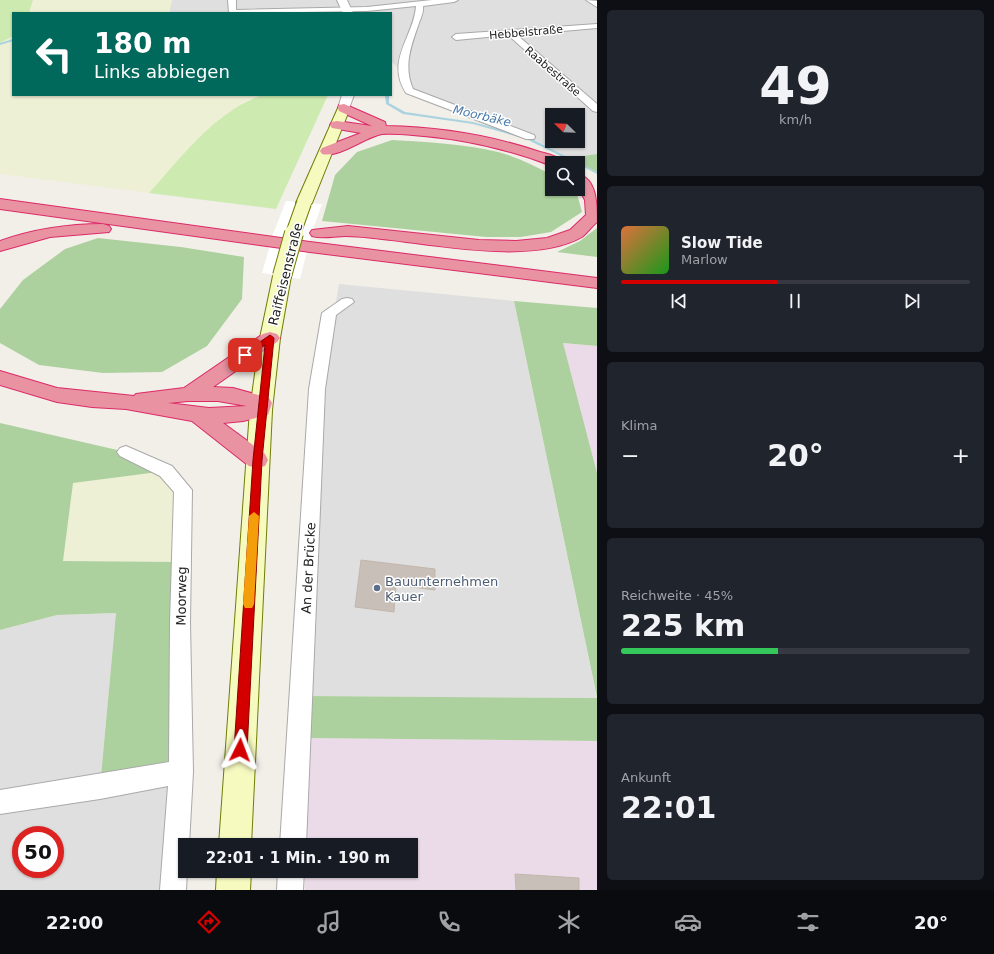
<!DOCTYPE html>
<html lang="de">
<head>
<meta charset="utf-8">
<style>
	:root { --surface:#171b24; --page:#20242c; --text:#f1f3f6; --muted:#9ea1a6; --line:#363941; --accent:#d40000 }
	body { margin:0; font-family:"DejaVu Sans",sans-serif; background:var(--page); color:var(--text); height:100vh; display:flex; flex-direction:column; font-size:15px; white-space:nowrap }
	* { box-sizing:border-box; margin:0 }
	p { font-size:13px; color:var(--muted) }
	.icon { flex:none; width:22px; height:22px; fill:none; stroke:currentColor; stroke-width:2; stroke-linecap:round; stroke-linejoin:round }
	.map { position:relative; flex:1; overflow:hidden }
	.side { display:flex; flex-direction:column; gap:10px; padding:10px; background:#0d0f14; width:397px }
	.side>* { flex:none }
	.guide { position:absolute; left:12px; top:12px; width:380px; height:84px; border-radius:0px; box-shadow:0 1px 3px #0004; background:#00695c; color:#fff; overflow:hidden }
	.needle { width:26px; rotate:293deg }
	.buttons { position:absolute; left:545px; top:108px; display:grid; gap:8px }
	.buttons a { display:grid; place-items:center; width:40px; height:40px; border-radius:0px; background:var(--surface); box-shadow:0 1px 3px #0004; font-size:20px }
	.speed { position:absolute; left:12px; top:826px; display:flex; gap:8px; font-size:20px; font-weight:700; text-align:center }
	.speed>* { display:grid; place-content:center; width:52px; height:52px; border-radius:50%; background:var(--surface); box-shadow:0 1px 3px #0004; line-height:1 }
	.speed .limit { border:6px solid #d22; background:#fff; color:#111 }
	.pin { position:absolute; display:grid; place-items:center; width:34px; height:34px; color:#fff; margin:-17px; border-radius:8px; box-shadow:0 2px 6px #0006 }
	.me { position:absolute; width:44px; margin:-22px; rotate:3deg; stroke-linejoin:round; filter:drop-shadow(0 0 3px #0008) }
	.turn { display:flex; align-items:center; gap:14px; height:84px; padding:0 16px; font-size:18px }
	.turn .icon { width:52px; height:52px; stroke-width:2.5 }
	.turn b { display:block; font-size:28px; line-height:34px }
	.big { font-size:30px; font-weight:600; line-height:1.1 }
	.side .widget { flex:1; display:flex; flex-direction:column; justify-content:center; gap:6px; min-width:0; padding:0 14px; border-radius:6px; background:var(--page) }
	.side .dial { align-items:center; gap:0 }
	.dial b { font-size:52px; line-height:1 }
	.song { display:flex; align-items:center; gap:12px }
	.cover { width:48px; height:48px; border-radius:6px; background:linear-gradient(135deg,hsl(20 70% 55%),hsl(120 70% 35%)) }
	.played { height:4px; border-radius:2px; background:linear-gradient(90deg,var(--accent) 45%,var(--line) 45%) }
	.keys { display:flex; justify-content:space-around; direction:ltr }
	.heat { display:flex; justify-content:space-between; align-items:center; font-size:22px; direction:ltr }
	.charge { height:6px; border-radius:3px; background:linear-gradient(90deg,#34c759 45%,var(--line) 0) }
	.trip { position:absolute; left:178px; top:838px; width:240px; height:40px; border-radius:0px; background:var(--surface); box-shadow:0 1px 3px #0004; font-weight:600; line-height:40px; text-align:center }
	.tab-bar { display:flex; height:64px; justify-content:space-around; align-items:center; background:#090b0e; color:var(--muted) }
	.tab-bar .icon { width:28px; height:28px }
	.tab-bar .on { color:var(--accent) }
	.tab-bar b { font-size:18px; color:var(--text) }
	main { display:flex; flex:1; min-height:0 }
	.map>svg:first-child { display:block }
	.residential { fill:#e0dfdf; fill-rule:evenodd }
	.industrial { fill:#ebdbe8 }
	.farmland { fill:#eef0d5 }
	.grass { fill:#cdebb0 }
	.forest { fill:#add19e }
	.pier { fill:#fff }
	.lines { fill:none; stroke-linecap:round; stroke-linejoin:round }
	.stream { fill:#aad3df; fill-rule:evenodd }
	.building { fill:#c7bfb8; stroke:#c4b6ab }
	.minor-casing { stroke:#a9a9a9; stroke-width:2 }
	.tertiary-casing { stroke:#a9a9a9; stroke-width:2 }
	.secondary-casing { stroke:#707d05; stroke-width:2 }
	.motorway-casing { stroke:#dc2a67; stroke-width:2 }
	.minor { fill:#fff; fill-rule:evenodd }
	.tertiary { fill:#fff; fill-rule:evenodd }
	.secondary { fill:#f7fabf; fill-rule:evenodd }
	.motorway { fill:#e892a2; fill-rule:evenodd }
	.secondary-bridge-far1-casing { stroke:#707d05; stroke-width:16; stroke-linecap:butt }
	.secondary-bridge-casing { stroke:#707d05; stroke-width:20; stroke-linecap:butt }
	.secondary-bridge-far1 { stroke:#f7fabf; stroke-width:14 }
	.secondary-bridge { stroke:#f7fabf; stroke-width:18 }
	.route { fill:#d40000; stroke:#8a0000 }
	.slow { fill:#f59e0b }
	.service-dot { fill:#5c6f8a; stroke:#fff; stroke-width:1.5 }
	.labels { text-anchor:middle; stroke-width:3; stroke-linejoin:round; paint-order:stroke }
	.far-street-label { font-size:11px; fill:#222; stroke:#fff }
	.far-water-label { font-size:12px; font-style:italic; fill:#4a7aab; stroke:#fff }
	.street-label { font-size:13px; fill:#222; stroke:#fff }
	.service-label { font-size:13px; fill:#4e5e75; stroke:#fff; text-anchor:start }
</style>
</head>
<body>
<main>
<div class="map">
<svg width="597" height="890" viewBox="0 0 597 890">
	<rect width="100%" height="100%" fill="#f2efe9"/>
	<g class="residential">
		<path d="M172,0H597V154L568,158L530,137L409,91L401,71L391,61V13H169ZM552,115H578V141H552Z"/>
		<path d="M339,284L514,301L597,698L308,696L322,388Z"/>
		<path d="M116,613L100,787L181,772L162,890H0V630L57,615ZM21,835H55V869H21Z"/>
	</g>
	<g class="industrial">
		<path d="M562,343L597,346V473Z"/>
		<path d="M305,738L597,741V890H305V871H411V845H305Z"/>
	</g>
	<g class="farmland">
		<path d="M33,0H172L169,13H29Z"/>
		<path d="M13,36V95H263L246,101L208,129L149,193L0,174V43Z"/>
		<path d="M166,471L183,490L182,562L63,561L72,483Z"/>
	</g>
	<g class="grass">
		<path d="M0,0H33L29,13H13V36L0,43Z"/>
		<path d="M263,95H328L276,209L149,193C182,157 215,111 263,95Z"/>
	</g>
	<g class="forest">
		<path d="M392,140C426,142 465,144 498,152C517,157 535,166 552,175V189H572L577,194L582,212L551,232L521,237H486L322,221L335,175L357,152Z"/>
		<path d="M597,154V172L568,158Z"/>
		<path d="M597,228V257L557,252L580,241Z"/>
		<path d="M98,238L181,247L244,257L242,299L207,346L162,372L103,373L39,365L0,343V309L23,280L65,249Z"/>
		<path d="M514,301L597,308V346L563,343L597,473V697Z"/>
		<path d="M0,423L126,452L166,471L73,483L63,561L182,562L181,772L100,787L116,613L57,615L0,630Z"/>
		<path d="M308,696L597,698V741L305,738Z"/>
	</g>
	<path class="pier" d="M286,201L322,204L310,239L300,279L262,273L273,234Z"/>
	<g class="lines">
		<g class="stream">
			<path d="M13,39V41L0,45V43Z"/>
			<path d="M385,95H389V103L405,112L473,122L528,137L597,172V174L578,164V163H575L526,139L473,124L403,114L386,104Z"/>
		</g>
	</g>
	<g class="building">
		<path d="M361,560L435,569V590L396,585L394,612L355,607Z"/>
		<path d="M515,874L579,878V890H516Z"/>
	</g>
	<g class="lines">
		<defs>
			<g id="minor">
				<path d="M228,0H236V10L367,7L432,0H458L454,2L423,6C424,11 421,18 419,23C411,46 403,66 413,89L534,135L535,137L534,139H526L406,93C385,60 414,37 416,6L367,11L229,13Z"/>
				<path d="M586,0L597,1V7Z"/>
				<path d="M597,24V28L517,35L597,104V112L593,111L508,35L456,40L452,37L456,34Z"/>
				<path d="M347,298L352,299L354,302L336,315L325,389L306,845H280L309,389L322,313L342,299Z"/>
				<path d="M126,446L172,466L192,490L190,623L193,772L189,845H185V871H187L186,890H160L168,786L100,799L0,814V790L169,762L170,623L174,492L160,476L120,456L117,452L120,448Z"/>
				<path d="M278,871H304L303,890H277Z"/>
			</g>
			<g id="tertiary">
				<path d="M337,0H347L353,13H343Z"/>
				<path d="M342,95H354L348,111L344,112L338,108Z"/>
			</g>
			<g id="secondary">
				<path d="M344,104L350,108L312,203L309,206H299L296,203L338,108Z"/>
				<path d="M282,271L288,272L291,276L280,338L272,410L251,845H219L250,410L260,338L273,276L276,272Z"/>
				<path d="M217,871H251L250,890H216Z"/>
			</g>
			<g id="motorway">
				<path d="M344,104L385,122L386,126C438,127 490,135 540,152C548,154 561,157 565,163H552V166C511,150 468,140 424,136C411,135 395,133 382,134C365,137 340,158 322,154L320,151L322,148L361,133L332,128L330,125L332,122L337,121L372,126L339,111L338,108L339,105Z"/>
				<path d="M578,174C597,179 597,204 597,222C592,226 587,233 582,237C531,266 429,243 373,238C364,237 355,236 346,236C334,236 323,239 312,236L310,233L312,230L348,226L479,240L516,241L547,238L570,230L586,215L585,200L578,187Z"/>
				<path d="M0,199L310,242L597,278V288L310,252L0,209Z"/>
				<path d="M103,224L109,226L111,229L109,232L50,237L0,251V241C34,229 68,224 103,224Z"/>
				<path d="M270,332L277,334L280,338L277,342L213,387L233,388L269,398L272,403L268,415L243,421L223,423L265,454L268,460L265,466L257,468L249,466L192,421L126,409L92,407L57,402L0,385V371L57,388L134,396L136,394L184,388L263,334ZM188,401H218L247,406L209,408L168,403Z"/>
			</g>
		</defs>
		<use href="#minor" class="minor-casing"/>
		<use href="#tertiary" class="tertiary-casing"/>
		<use href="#secondary" class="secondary-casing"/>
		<use href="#motorway" class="motorway-casing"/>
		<use href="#minor" class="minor"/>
		<use href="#tertiary" class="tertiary"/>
		<use href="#secondary" class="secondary"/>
		<use href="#motorway" class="motorway"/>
		<defs>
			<path id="secondary-bridge-far1" d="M293,234L304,203"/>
			<path id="secondary-bridge" d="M282,276L294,233"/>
		</defs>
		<use href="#secondary-bridge-far1" class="secondary-bridge-far1-casing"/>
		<use href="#secondary-bridge" class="secondary-bridge-casing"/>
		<use href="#secondary-bridge-far1" class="secondary-bridge-far1"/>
		<use href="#secondary-bridge" class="secondary-bridge"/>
	</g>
	<path class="route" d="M270,335L274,338L262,460L247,750L245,755L240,757L236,755L234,750L253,460L265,345L248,357H243L241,355Z"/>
	<path class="slow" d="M254,512L259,516L254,604L252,608H245L243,604L249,516Z"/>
	<circle class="service-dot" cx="377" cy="588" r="4"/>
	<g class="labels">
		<g class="far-street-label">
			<text transform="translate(526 32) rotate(-5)" y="4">Hebbelstraße</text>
			<text transform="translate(553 71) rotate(41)" y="4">Raabestraße</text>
		</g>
		<g class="far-water-label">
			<text transform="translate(482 116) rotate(13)" y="4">Moorbäke</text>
		</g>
		<g class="street-label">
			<text transform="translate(285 274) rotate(-76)" y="5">Raiffeisenstraße</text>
			<text transform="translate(308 568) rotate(-87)" y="5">An der Brücke</text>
			<text transform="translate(181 596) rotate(-89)" y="5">Moorweg</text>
		</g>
		<g class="service-label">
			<text x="385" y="586">Bauunternehmen<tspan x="385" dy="15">Kauer</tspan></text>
		</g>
	</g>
</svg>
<div class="buttons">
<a><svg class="needle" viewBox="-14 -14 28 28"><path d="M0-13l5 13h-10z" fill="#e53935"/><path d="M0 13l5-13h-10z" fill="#9ea1a6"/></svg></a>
<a><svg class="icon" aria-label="search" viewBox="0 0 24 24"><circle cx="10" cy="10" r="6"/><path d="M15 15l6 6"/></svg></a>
</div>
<div class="speed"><div class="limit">50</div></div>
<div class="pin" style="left:245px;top:355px;background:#d93025"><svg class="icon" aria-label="arrive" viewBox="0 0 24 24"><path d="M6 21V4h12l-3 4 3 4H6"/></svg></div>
<svg class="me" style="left:240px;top:750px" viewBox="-20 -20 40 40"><path d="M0-17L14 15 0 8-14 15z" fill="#d40000" stroke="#fff" stroke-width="4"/></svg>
<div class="trip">22:01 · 1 Min. · 190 m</div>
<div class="guide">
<div class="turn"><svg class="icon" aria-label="left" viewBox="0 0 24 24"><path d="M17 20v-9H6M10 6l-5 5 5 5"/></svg><div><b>180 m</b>Links abbiegen</div></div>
</div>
</div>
<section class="side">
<div class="widget dial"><b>49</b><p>km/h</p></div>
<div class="widget">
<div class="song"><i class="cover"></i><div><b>Slow Tide</b><p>Marlow</p></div></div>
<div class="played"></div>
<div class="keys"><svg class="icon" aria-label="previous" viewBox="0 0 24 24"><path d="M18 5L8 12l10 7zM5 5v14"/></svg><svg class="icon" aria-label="pause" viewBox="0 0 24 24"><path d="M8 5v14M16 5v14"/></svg><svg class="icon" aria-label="next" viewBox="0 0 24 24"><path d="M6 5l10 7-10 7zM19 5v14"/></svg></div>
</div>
<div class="widget"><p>Klima</p>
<div class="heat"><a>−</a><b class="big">20°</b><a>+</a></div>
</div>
<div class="widget"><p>Reichweite · 45%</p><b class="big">225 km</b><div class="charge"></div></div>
<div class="widget"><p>Ankunft</p><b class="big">22:01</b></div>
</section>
</main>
<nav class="tab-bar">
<b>22:00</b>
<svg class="icon on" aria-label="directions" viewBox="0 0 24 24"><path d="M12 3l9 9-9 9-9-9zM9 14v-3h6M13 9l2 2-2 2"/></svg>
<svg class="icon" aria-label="music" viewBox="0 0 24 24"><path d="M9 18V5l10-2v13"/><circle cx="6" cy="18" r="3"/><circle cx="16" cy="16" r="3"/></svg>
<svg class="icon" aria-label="phone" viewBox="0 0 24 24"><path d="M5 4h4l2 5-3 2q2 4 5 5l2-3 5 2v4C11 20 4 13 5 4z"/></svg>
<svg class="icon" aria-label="climate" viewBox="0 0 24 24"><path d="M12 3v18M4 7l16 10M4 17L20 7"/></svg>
<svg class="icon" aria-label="car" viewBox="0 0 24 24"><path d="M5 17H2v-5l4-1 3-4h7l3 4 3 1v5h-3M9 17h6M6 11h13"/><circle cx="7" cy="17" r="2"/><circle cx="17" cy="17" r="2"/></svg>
<svg class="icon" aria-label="filters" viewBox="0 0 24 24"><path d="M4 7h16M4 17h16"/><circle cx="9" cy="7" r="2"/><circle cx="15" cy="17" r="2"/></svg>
<b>20°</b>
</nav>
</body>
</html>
